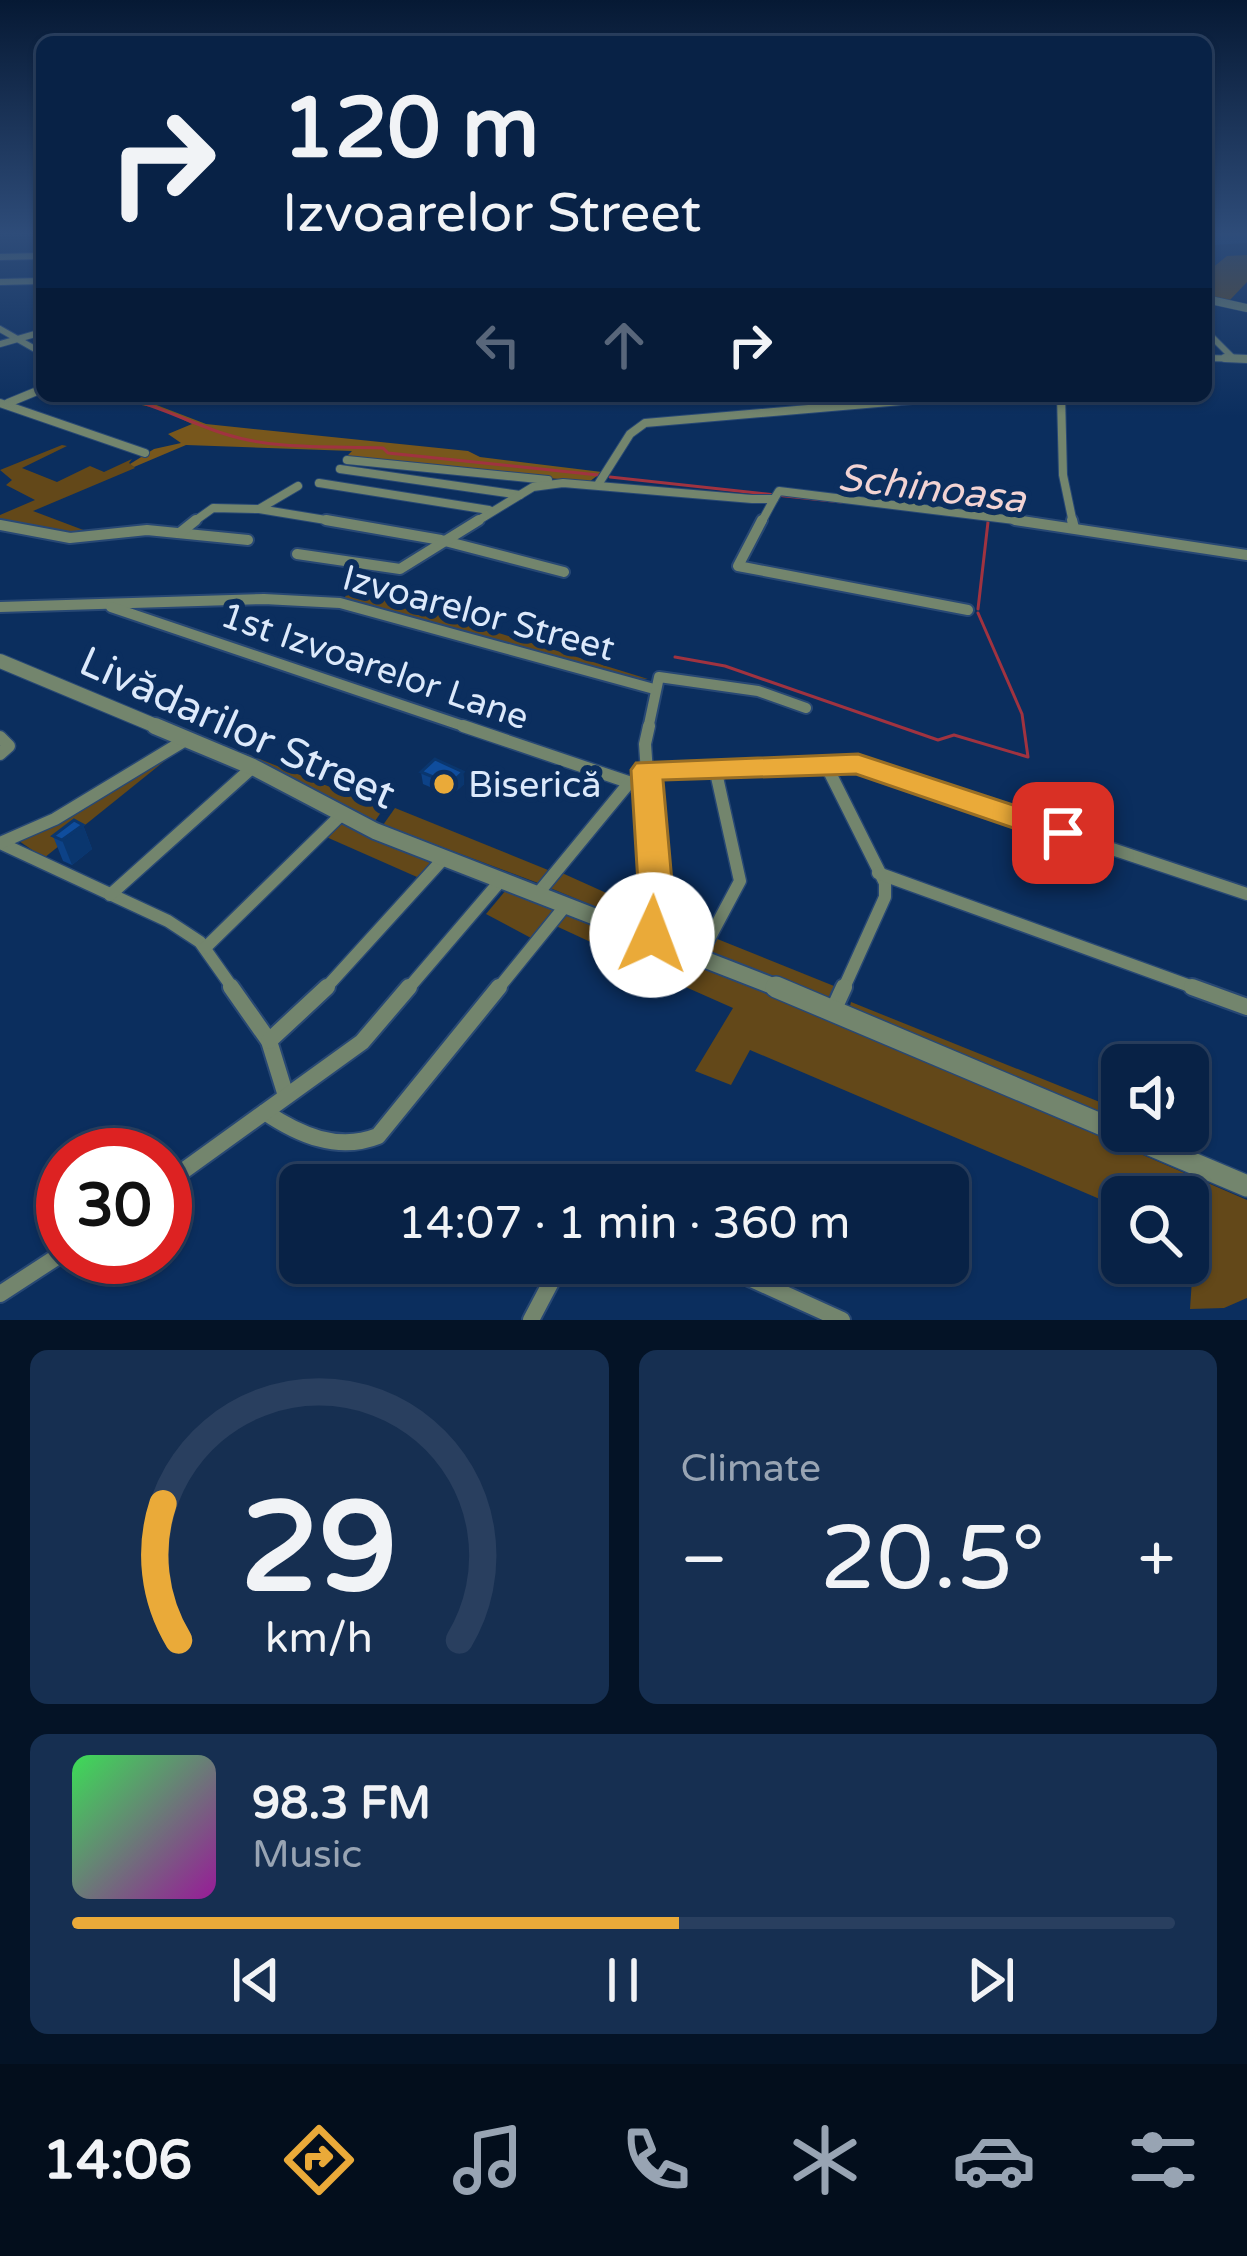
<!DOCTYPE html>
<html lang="en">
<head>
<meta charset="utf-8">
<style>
	:root { --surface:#082246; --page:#162f51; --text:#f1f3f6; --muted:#98a4b3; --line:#293f5f; --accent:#eaaa39 }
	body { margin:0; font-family:"Varela Round",sans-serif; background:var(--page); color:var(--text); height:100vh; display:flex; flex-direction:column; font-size:45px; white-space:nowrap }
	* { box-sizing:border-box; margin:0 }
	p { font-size:39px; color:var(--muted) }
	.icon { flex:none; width:66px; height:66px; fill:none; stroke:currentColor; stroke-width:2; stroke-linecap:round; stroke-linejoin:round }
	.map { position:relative; height:1320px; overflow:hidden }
	.drawer { display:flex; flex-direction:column; gap:30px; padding:30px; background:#041326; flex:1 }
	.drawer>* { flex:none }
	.hud { position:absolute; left:36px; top:36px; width:1176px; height:366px; border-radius:18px; box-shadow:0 3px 9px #0004,0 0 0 3px var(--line); background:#082246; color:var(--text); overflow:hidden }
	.controls { position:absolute; left:1101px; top:1044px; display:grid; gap:24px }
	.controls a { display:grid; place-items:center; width:108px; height:108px; border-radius:18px; background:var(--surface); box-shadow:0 3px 9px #0004,0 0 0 3px var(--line); font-size:60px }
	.speed { position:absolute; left:36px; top:1128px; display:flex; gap:24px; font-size:60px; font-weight:700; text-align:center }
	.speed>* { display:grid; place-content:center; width:156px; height:156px; border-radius:50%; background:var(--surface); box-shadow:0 3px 9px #0004,0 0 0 3px var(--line); line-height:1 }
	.speed .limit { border:18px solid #d22; background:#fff; color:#111 }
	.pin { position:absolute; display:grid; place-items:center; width:102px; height:102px; color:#fff; margin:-51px; border-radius:24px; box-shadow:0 6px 18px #0006 }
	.me { position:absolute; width:132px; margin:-66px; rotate:2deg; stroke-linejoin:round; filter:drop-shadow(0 0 9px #0008) }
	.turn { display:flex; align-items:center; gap:42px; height:252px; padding:0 48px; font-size:54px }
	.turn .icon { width:156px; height:156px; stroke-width:2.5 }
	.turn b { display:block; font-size:84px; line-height:102px }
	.lanes { display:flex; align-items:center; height:114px; padding:0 48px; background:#0003; justify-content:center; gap:60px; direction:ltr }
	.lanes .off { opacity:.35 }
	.big { font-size:90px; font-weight:600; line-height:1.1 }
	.drawer .card { flex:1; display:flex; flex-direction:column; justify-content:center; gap:18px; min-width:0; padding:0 42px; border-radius:18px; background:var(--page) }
	.drawer .dial { align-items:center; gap:0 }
	.dial svg { height:312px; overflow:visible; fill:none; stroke:var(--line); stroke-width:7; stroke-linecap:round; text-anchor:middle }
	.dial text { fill:var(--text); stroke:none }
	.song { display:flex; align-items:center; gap:36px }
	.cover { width:144px; height:144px; border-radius:18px; background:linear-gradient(135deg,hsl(130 70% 55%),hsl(300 70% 35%)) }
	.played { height:12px; border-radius:6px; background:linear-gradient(90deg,var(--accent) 55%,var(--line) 55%) }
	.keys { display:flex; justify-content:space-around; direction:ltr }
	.heat { display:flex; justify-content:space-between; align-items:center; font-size:66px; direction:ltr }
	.drawer .tiles { flex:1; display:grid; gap:30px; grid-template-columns:1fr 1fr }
	.card:last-child { grid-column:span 2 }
	.trip { position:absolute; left:279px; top:1164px; width:690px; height:120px; border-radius:18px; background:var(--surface); box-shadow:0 3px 9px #0004,0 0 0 3px var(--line); font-weight:600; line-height:120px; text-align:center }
	.dock { display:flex; height:192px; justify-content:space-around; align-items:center; background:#030e1c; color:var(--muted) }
	.dock .icon { width:84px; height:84px }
	.dock .selected { color:var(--accent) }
	.dock b { font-size:54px; color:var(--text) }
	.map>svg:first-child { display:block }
	.green { fill:#634819 }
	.forest { fill:#78571c }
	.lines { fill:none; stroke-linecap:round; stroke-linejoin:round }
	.stream { stroke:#a03340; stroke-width:3 }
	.minor-far4-casing { stroke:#284874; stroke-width:8 }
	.minor-far3-casing { stroke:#284874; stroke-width:10 }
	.minor-far2-casing { stroke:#284874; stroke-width:14 }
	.minor-far1-casing { stroke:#284874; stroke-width:15 }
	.minor-casing { stroke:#284874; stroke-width:20 }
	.tertiary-far3-casing { stroke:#284874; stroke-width:9 }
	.tertiary-far2-casing { stroke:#284874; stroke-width:16 }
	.tertiary-far1-casing { stroke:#284874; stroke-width:20 }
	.tertiary-casing { stroke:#284874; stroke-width:24 }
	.minor-far4 { stroke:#73856d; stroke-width:6 }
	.minor-far3 { stroke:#73856d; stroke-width:8 }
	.minor-far2 { stroke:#73856d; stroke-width:10 }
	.minor-far1 { stroke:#73856d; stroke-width:12 }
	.minor { stroke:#73856d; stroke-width:16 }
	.tertiary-far3 { stroke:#73856d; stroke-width:8 }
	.tertiary-far2 { stroke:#73856d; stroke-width:14 }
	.tertiary-far1 { stroke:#73856d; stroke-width:16 }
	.tertiary { stroke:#73856d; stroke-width:21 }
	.wall { fill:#0d4287 }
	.shaded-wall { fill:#0a366e }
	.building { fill:#0f4d9d; stroke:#0a366e; stroke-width:3 }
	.route { fill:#eaaa39; stroke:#986e25; stroke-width:3 }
	.poi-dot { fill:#eaaa39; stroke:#0b2e5e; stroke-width:4.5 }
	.labels { text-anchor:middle; stroke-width:12; stroke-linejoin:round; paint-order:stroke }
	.street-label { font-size:36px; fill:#dce9fb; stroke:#0b2e5e }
	.poi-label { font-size:36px; fill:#dce9fb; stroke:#0b2e5e; text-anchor:start }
	.water-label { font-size:39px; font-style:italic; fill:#f2d3d3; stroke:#0b2e5e }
	.near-street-label { font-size:42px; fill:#dce9fb; stroke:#0b2e5e }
</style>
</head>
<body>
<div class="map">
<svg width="1247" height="1320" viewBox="0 0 1247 1320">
	<rect width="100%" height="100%" fill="#0b2e5e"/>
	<g class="green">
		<path d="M1247,255V282L1229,301L1206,298V273L1227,256Z"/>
		<path d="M62,445L67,446L22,468L57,482L90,466L104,472L132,459L129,463L135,468L33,511L86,531L65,534L0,523V515L35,500L6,485L12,480L0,470Z"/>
		<path d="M353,588L648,679L629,678L343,599Z"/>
		<path d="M184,729L378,806L388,802L373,824L186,734Z"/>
		<path d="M182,747L44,858L16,839Z"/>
		<path d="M395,808L548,870L538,883L383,825Z"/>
		<path d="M342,820L436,857L417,877L324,836Z"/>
		<path d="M562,873L653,914L647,928L550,888Z"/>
		<path d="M511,884L560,904L531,938L486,914Z"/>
		<path d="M568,909L668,949L641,989L612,975L623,957L556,926Z"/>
		<path d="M670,920L834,986L828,1001L662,933Z"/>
		<path d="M679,954L1247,1200V1298L1224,1308L1190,1309L1192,1279L1158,1263H1188V1197H1122V1246L1101,1236L1102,1200L750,1050L731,1085L695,1071L733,1008L663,977Z"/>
		<path d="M851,1002L1122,1111V1121L849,1010Z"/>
	</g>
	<path class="forest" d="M98,396H133L206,424L468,451L480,457L602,472L589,482L355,459L347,456L352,451L186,445L134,467L130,464L154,449L181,443L168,434L192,424L161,409Z"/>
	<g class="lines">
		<g class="stream">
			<path d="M119,396C157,405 188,422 225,434C274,450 331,446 383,448L388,453L598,475"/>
			<path d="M610,477L841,502"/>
			<path d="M978,609L988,522"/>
			<path d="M675,657L725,666L938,740L954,735L1028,757L1022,714L978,613"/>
		</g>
		<defs>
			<g id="minor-far4">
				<path d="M0,257L42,256"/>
				<path d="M0,282L42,281"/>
				<path d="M0,329L42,353"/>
				<path d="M1206,331L1233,358"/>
				<path d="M0,344L42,332"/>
				<path d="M1206,358L1247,359"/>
			</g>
			<g id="minor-far3">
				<path d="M1225,358L1247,359"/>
				<path d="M1061,396L1063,475L1073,523"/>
				<path d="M0,403L145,453"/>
				<path d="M8,403L42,389"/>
				<path d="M347,460L548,480"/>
				<path d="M340,469L520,495"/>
				<path d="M319,483L489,510"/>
				<path d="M599,483L630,434L645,423L959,396"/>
				<path d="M259,509L344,523"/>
				<path d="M192,523L213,508L259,509L298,486"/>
				<path d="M474,523L533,487L563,483L752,499H774L779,491L1039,523"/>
				<path d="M761,523L774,499"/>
			</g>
			<g id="minor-far2">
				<path d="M326,520L441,540L564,572"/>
				<path d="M762,520L738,566L968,610"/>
				<path d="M1015,520L1247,555"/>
				<path d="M1072,520L1074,528"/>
				<path d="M0,525L70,538L147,530L248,540"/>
				<path d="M181,532L196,520"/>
				<path d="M297,554L400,569L479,520"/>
				<path d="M0,607L264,599L340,603L654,689"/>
				<path d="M111,607L472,729"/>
				<path d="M648,729L659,677L758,691L806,708"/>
			</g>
			<g id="minor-far1">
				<path d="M463,726L646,788"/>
				<path d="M649,726L645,744L657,916L652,935"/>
				<path d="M0,737L9,746L0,754"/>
				<path d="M825,763L885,883V897L843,990"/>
				<path d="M647,770L858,764L1247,894"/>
				<path d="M0,843L168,921L200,942L234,990"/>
				<path d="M0,843L55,819L187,739"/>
				<path d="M878,873L1201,990"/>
				<path d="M540,891L629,783"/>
				<path d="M110,895L253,767"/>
				<path d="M205,948L343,813"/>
				<path d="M700,956L740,881L715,768"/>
				<path d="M324,990L445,857"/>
				<path d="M407,990L502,879"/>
				<path d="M497,990L566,905"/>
			</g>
			<g id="minor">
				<path d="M231,987L269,1041L286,1096"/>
				<path d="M1192,987L1247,1007"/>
				<path d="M833,1011L844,987"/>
				<path d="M269,1041L327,987"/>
				<path d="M265,1112C299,1135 338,1152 378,1136L499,987"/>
				<path d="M165,1184L362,1042L409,987"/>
				<path d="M716,1263L842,1320"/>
				<path d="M0,1294L63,1253"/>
				<path d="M531,1320L561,1263"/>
			</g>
			<path id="tertiary-far3" d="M1206,299L1247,308"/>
			<path id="tertiary-far2" d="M0,661L163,729"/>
			<path id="tertiary-far1" d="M155,726L253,767L375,831L783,990"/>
			<path id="tertiary" d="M776,987L1247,1186"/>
		</defs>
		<use href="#minor-far4" class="minor-far4-casing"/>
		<use href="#minor-far3" class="minor-far3-casing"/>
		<use href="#minor-far2" class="minor-far2-casing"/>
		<use href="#minor-far1" class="minor-far1-casing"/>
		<use href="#minor" class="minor-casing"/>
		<use href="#tertiary-far3" class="tertiary-far3-casing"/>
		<use href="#tertiary-far2" class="tertiary-far2-casing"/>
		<use href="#tertiary-far1" class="tertiary-far1-casing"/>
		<use href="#tertiary" class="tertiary-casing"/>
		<use href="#minor-far4" class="minor-far4"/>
		<use href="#minor-far3" class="minor-far3"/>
		<use href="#minor-far2" class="minor-far2"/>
		<use href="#minor-far1" class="minor-far1"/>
		<use href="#minor" class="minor"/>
		<use href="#tertiary-far3" class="tertiary-far3"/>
		<use href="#tertiary-far2" class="tertiary-far2"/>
		<use href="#tertiary-far1" class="tertiary-far1"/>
		<use href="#tertiary" class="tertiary"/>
	</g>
	<g class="wall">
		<path d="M1206,232H1247V243L1213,245L1206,240Z"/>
		<path d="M421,772H463L464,784L451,796L423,784Z"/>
		<path d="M83,825L92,849L72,865L63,861L53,836Z"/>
		<path d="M447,1263H502L492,1283Z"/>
	</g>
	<g class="shaded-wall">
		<path d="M463,772L464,784L451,796L450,784Z"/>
		<path d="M83,825L92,849L72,865L62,840Z"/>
		<path d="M498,1263H502L492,1283L491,1277Z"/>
	</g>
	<g class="building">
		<path d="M435,759L463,772L450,784L421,772Z"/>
		<path d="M74,820L83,825L62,840L53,836Z"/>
		<path d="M460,1263H498L491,1277Z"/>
	</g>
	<linearGradient id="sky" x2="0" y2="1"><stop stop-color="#061934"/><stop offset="0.56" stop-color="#2e4c79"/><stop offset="1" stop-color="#2e4c79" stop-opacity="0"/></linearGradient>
	<rect width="1247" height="417" fill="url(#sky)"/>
	<path class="route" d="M858,754L1074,825L1079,833L1063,845L856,774L663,780L675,916L664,945H639L634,935L640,916L631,770L636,763Z"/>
	<circle class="poi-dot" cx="444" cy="784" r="12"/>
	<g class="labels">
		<g class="street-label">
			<text transform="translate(479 612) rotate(15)" y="13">Izvoarelor Street</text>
			<text transform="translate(375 665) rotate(19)" y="13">1st Izvoarelor Lane</text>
		</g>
		<g class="poi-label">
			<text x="468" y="797">Biserică</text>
		</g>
		<g class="water-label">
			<text transform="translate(932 487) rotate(7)" y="14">Schinoasa</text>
		</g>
		<g class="near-street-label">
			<text transform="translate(238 727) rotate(24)" y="15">Livădarilor Street</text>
		</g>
	</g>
</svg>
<div class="controls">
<a><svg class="icon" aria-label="sound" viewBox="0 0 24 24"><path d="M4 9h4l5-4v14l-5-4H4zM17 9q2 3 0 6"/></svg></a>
<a><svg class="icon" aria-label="search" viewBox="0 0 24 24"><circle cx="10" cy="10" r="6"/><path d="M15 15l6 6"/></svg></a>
</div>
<div class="speed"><div class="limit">30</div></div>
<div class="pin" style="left:1063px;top:833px;background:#d93025"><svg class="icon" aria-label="arrive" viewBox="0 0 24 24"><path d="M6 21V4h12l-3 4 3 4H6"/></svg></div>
<svg class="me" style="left:652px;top:935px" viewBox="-20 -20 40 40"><circle r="19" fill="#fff"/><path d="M0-13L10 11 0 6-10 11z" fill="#eaaa39"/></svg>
<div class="trip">14:07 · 1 min · 360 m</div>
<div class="hud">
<div class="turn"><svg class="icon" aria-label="right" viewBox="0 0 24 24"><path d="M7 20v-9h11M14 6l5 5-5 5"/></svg><div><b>120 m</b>Izvoarelor Street</div></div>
<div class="lanes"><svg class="icon off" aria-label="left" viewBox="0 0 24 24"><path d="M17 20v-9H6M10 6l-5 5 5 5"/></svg><svg class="icon off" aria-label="ahead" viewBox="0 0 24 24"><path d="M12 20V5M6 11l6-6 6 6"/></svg><svg class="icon" aria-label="right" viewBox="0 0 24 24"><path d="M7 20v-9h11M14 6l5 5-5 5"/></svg></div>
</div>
</div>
<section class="drawer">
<div class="tiles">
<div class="card dial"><svg viewBox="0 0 100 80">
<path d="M14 69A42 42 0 1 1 86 69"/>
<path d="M14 69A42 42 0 0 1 10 34" stroke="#eaaa39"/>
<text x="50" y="56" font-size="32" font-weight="700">29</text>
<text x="50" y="72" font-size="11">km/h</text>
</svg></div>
<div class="card"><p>Climate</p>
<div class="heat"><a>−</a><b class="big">20.5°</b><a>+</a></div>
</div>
<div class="card">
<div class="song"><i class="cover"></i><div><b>98.3 FM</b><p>Music</p></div></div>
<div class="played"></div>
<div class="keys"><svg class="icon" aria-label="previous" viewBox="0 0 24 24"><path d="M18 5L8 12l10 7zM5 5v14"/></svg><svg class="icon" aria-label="pause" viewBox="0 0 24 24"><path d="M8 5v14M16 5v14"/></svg><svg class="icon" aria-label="next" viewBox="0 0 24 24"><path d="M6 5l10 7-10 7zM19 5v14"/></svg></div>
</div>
</div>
</section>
<nav class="dock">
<b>14:06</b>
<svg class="icon selected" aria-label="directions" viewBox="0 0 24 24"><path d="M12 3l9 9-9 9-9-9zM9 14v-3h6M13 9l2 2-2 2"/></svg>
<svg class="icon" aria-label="music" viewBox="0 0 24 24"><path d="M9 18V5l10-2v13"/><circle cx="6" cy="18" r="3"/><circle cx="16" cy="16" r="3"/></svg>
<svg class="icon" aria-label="phone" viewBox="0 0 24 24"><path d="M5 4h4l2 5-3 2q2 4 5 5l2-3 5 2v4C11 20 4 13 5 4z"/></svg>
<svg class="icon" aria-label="climate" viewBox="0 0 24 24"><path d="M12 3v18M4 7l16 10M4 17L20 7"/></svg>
<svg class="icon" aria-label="car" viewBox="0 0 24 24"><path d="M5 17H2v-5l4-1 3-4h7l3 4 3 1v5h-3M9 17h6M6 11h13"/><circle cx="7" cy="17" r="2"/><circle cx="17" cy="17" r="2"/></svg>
<svg class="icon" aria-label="filters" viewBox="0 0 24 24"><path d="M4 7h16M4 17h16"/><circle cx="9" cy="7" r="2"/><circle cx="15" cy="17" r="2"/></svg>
</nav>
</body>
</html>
